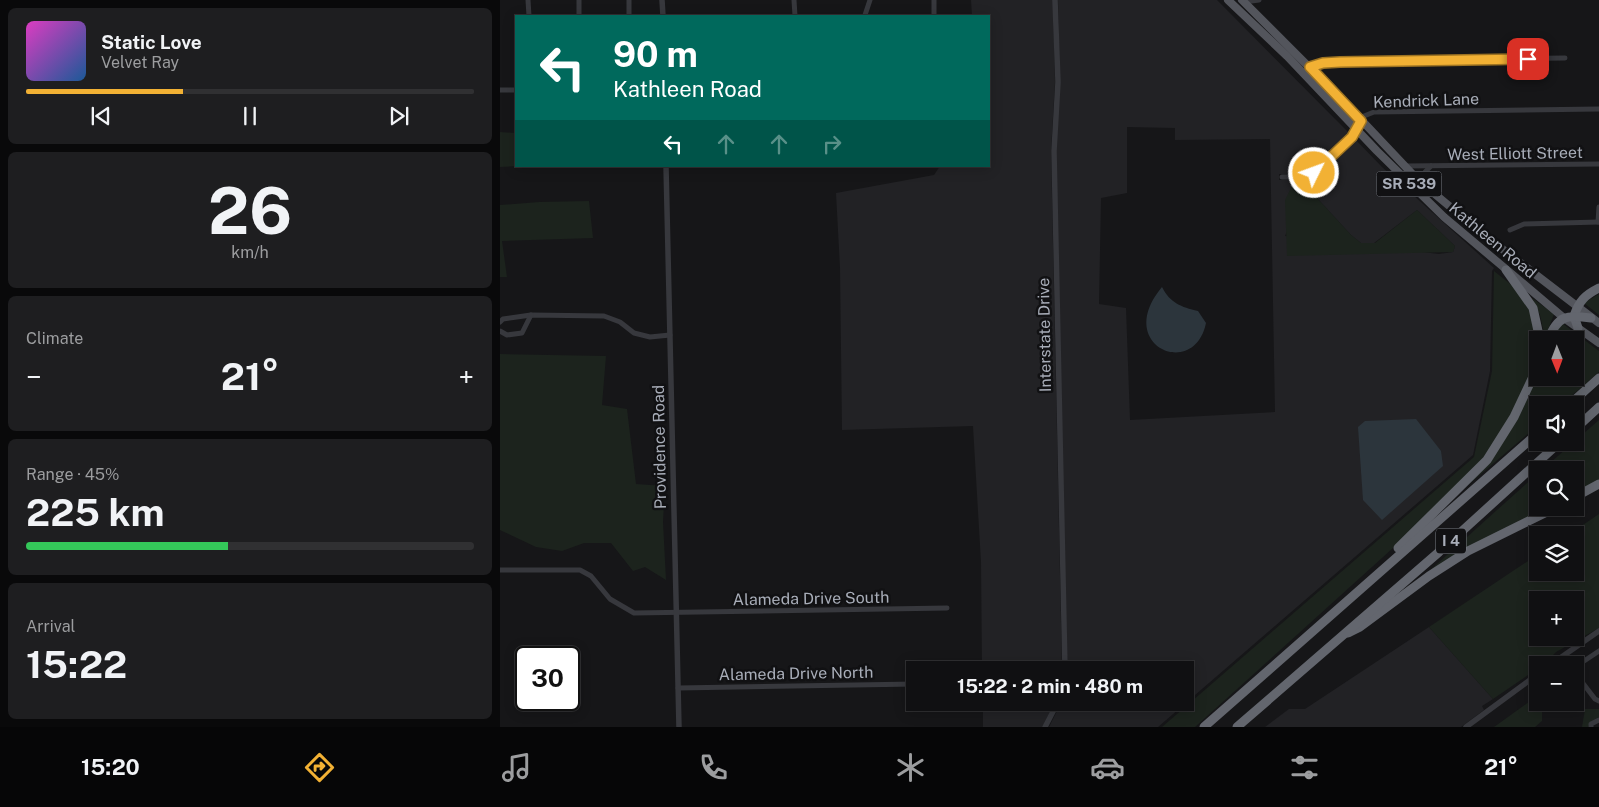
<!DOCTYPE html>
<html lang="en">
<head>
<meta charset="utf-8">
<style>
	:root { --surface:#101012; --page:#1e1e20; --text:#f1f3f6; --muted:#9c9d9f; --line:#303032; --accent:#f2b134 }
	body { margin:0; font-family:"Public Sans",sans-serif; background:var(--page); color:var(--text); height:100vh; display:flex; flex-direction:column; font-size:19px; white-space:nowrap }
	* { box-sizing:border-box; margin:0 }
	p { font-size:16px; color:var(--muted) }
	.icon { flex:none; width:28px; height:28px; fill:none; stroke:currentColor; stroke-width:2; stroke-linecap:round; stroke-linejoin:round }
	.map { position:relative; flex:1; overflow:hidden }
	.drawer { display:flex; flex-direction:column; gap:8px; padding:8px; background:#09090a; width:500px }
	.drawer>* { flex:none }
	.hud { position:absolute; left:15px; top:15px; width:475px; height:152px; border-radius:0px; box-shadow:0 2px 12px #0003,0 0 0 1px var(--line); background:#00695c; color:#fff; overflow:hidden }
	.needle { width:32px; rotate:179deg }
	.fabs { position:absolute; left:1029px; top:331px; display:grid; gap:10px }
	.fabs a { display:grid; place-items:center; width:55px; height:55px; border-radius:0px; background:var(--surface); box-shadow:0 2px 12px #0003,0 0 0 1px var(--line); font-size:25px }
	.speed { position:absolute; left:15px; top:646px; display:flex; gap:10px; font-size:25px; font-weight:700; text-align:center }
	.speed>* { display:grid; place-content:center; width:65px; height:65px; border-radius:50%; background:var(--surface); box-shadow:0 2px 12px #0003,0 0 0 1px var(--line); line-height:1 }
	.speed .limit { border:2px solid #111; border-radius:8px; background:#fff; color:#111 }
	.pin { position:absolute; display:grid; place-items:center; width:42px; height:42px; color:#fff; margin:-21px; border-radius:10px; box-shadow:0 2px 8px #0006 }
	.me { position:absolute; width:55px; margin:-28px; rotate:48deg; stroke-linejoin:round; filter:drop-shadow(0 0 4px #0008) }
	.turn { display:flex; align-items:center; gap:18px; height:105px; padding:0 15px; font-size:22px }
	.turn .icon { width:65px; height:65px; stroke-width:2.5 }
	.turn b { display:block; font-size:35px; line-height:42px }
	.lanes { display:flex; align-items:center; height:48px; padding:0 15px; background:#0003; justify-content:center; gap:25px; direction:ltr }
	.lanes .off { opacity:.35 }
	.big { font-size:38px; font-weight:700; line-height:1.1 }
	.drawer .widget { flex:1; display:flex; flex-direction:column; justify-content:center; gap:8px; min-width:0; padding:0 18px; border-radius:8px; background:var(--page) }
	.drawer .dial { align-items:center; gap:0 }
	.dial b { font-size:65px; line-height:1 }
	.song { display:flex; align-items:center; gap:15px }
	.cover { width:60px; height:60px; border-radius:8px; background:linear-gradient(135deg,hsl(310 70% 55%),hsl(210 70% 35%)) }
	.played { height:5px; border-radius:2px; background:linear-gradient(90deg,var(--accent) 35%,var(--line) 35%) }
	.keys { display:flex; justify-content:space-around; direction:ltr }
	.heat { display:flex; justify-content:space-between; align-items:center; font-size:28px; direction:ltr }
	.charge { height:8px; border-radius:4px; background:linear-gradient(90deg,#34c759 45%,var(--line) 0) }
	.trip { position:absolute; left:406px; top:661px; width:288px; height:50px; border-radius:0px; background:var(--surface); box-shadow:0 2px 12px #0003,0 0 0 1px var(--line); font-weight:700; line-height:50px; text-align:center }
	.tabs { display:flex; height:80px; justify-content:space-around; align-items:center; background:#060607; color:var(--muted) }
	.tabs .icon { width:35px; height:35px }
	.tabs .selected { color:var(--accent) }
	.tabs b { font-size:22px; color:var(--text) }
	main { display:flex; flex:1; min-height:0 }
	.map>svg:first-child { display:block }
	.built { fill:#222225; fill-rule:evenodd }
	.green { fill:#1c231d; fill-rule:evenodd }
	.water { fill:#2c353c }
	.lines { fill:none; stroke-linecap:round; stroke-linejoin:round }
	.minor { stroke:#37383d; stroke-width:5 }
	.tertiary { stroke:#37383d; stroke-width:5.5 }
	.primary { stroke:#53555c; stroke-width:8 }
	.motorway { stroke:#63666e; stroke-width:9 }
	.route-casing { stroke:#9d7322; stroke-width:12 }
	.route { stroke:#f2b134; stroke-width:9 }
	.labels { text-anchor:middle; stroke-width:5; stroke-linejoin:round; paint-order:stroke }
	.shield { fill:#111113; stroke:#7b7e86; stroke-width:1 }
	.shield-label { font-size:15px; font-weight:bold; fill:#a8adb8 }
	.street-label { font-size:16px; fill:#a8adb8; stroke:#111113 }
</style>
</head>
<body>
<main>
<section class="drawer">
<div class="widget">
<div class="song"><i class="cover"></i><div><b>Static Love</b><p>Velvet Ray</p></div></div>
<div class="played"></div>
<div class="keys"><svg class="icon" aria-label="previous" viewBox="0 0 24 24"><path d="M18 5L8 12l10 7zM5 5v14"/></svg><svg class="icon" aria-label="pause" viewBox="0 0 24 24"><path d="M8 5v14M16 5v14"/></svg><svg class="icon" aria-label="next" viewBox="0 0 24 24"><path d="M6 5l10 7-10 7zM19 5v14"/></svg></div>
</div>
<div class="widget dial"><b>26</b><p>km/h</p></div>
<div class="widget"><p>Climate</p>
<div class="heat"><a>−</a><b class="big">21°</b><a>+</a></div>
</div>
<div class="widget"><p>Range · 45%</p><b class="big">225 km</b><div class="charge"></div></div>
<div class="widget"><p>Arrival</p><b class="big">15:22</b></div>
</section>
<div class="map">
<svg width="1099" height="727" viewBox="0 0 1099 727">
	<rect width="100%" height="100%" fill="#161618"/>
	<g class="built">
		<path d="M471,0H553L555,82L551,151L562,670H482L481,562L473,426L342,430L340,268L336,193L434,175L440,166H489V16H472Z"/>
		<path d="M558,0H717L850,134L813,170L801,174H779V180H801L815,175L854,138L882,167L994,268L992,271L990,371L973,455L658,727H549L561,703L685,702V670H567L556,151L560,82ZM627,127L675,128V140L770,139L775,412L630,420L626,308L599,304L601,198L627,193ZM806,186L851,235L861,243H874L917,210L955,246L953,252L939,254L785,236Z"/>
		<path d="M929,627L993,699L982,706L984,710L961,727H765L789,709H805Z"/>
		<path d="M483,703H555L542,727H469H483Z"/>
	</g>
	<g class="green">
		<path d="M0,132L16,133V166H18L0,167Z"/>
		<path d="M793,184L806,186L851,235L861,243H875L917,210L955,246L953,252L787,256L785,200Z"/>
		<path d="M89,201L93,238L2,241L7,277H0V205L39,202Z"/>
		<path d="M994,271L1014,287L1030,311L1038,340L1037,352L1034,367L1020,399L981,464L914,529L695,727H662L974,457L992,371Z"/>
		<path d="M1099,294V315L1084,303Z"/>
		<path d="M1032,298L1054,314L1045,338L1040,315Z"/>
		<path d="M1062,323L1099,351V372L1061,405H1038L1037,426L967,486L985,466L1037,374L1038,378H1075V340H1052Z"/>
		<path d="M0,354L106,356L102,405L127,409L136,484L165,486L163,522L166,580L145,567L133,571L111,543H84L62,551L36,547L0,530Z"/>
		<path d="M1099,420V482L1075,496V470H1042Z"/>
		<path d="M1037,474L1038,508H1053L927,573Z"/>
		<path d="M1099,514V628L1056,652L1043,665H1038L1037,669L993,699L929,627L1037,555L1038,572H1075V535H1068ZM1038,600H1075V638H1038Z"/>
		<path d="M1033,699L1042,709V721L1035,727H994Z"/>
		<path d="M1085,709H1099V717L1090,722L1088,727H1082Z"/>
	</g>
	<g class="water">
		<path d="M662,287C670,303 681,307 698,311L706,323C694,381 613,345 662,287Z"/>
		<path d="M916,419L941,451L943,466L882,520L863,500L858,427L865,421Z"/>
	</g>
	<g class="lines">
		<g class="minor">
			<path d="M28,0L29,16"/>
			<path d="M79,0V16"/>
			<path d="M129,0V16"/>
			<path d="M294,0L295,16"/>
			<path d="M434,0V16"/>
			<path d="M744,2L759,0"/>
			<path d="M365,15L370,0"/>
			<path d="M809,68L823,63L840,61L1065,58"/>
			<path d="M0,90H14"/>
			<path d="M905,166L1099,164"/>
			<path d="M782,177H801L814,173L852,137L864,116L874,112L1099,109"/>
			<path d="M921,183L925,172L931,166"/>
			<path d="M1098,222L1099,207"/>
			<path d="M1010,230L1024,224L1099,222"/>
			<path d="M0,322L3,319L31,315L104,316L120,322L134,333L150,337L170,335"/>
			<path d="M0,331L7,335L22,333L31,315"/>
			<path d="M0,570H80L91,576L110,599L134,613L447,608"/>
			<path d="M1075,667L1099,651"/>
			<path d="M1075,673L1095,699L1099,701"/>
			<path d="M178,688L415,684"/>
			<path d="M1091,727V724L1099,720"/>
		</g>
		<g class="tertiary">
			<path d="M162,0L163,16"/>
			<path d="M555,0L558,82L554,151L565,670"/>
			<path d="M166,166L179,727"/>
			<path d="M1050,665L1099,631"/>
			<path d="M545,727L558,702"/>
			<path d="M966,727L1038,674"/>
		</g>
		<g class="primary">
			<path d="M728,0L787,56L877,151L944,217L1064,318L1099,343"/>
			<path d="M742,0L850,108L918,180L984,235L1099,323"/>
		</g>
		<g class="motorway">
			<path d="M1006,270L1033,308L1040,340"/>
			<path d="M1078,328L1074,316C1079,301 1085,295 1099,288"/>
			<path d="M1048,340C1058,315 1066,315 1091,318"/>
			<path d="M1069,405L1099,378"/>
			<path d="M1075,429L1099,407"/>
			<path d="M1075,497L1099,484"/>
			<path d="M898,548L987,460L1014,417L1038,366"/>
			<path d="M848,633L860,627L929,576L968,551L1055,508"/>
			<path d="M704,727L1038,433"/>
			<path d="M737,727L939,552L1060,442"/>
		</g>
	</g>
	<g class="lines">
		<defs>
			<path id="route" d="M814,173L852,137L861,121L810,67L823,63L840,62L1028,59"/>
		</defs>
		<use href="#route" class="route-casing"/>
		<use href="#route" class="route"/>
	</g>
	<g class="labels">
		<g class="shield">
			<rect x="876.5" y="171.5" width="65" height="25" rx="4"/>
			<rect x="936" y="528.5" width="30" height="25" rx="4"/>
		</g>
		<g class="shield-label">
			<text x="909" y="189">SR 539</text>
			<text x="951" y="546">I 4</text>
		</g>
		<g class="street-label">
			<text transform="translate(926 100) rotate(-2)" y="6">Kendrick Lane</text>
			<text transform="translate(1015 153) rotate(-1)" y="6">West Elliott Street</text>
			<text transform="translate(993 240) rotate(40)" y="6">Kathleen Road</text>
			<text transform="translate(544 335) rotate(-91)" y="6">Interstate Drive</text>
			<text transform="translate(159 447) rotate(-91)" y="6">Providence Road</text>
			<text transform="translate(311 598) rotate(-1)" y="6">Alameda Drive South</text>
			<text transform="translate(296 673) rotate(-1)" y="6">Alameda Drive North</text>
		</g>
	</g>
</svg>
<div class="fabs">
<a><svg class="needle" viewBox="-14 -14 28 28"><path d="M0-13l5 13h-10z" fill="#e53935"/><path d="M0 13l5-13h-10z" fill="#9c9d9f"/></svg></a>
<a><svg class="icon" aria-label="sound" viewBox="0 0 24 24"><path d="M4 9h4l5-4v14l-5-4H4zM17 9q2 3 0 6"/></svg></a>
<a><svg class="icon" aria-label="search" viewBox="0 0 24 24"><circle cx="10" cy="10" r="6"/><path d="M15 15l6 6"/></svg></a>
<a><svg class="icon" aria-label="layers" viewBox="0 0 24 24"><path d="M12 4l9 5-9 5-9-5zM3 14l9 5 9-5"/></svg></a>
<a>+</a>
<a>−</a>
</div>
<div class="speed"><div class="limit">30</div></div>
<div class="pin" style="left:1028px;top:59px;background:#d93025"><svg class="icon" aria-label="arrive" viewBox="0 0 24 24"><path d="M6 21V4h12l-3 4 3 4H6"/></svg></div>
<svg class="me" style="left:814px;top:173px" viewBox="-20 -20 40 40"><circle r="17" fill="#f2b134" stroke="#fff" stroke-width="3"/><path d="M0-11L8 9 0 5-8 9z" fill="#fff"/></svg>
<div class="trip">15:22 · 2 min · 480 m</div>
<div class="hud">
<div class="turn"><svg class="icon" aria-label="left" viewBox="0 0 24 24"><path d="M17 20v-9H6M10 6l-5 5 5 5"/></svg><div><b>90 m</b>Kathleen Road</div></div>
<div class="lanes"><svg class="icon" aria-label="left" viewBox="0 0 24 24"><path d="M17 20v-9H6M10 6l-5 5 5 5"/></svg><svg class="icon off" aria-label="ahead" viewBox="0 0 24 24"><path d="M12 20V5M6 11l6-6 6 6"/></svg><svg class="icon off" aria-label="ahead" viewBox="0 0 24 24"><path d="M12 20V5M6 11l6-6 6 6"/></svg><svg class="icon off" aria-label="right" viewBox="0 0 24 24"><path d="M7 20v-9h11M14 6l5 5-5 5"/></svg></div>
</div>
</div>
</main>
<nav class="tabs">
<b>15:20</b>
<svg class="icon selected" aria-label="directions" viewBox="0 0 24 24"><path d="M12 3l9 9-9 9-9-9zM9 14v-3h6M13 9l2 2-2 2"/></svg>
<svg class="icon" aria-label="music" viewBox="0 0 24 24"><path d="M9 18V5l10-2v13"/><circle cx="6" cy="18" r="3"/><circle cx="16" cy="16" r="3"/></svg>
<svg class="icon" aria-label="phone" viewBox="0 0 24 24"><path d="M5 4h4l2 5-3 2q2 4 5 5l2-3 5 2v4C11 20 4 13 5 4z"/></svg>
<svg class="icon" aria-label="climate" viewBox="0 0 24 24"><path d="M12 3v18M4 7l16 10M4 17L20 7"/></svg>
<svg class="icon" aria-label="car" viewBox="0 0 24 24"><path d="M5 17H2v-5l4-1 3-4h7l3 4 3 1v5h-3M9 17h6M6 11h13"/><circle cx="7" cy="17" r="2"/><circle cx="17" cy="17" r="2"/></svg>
<svg class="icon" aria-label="filters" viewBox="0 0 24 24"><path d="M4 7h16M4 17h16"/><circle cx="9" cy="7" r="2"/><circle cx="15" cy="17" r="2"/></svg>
<b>21°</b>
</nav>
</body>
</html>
